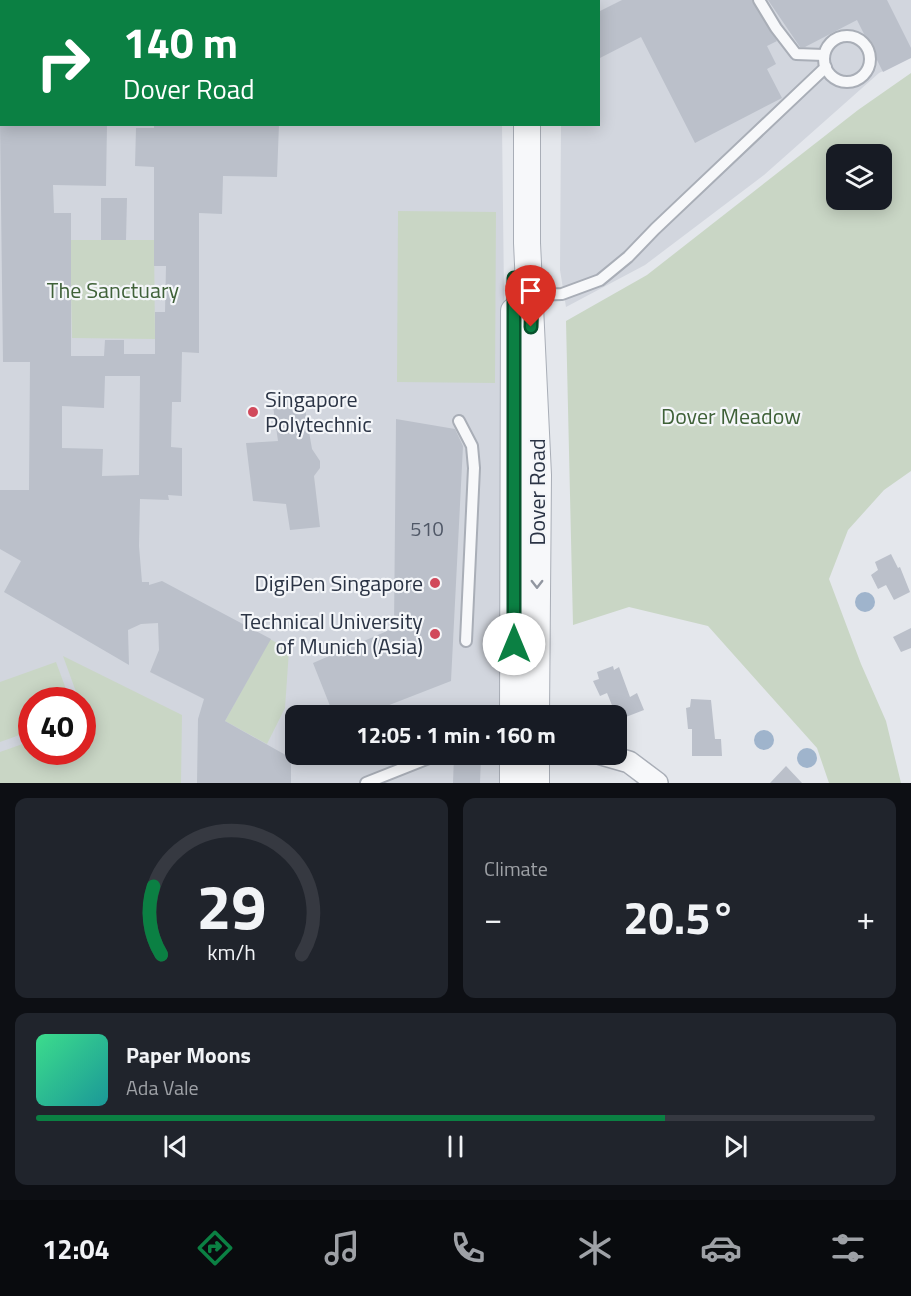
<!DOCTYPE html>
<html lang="en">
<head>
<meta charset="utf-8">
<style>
	:root { --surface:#171b24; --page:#20242c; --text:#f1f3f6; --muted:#9ea1a6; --line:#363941; --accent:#0b8043 }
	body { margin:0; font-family:"Titillium Web",sans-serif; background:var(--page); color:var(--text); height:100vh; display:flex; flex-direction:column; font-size:22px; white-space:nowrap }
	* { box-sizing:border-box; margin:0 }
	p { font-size:20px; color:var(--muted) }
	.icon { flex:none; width:33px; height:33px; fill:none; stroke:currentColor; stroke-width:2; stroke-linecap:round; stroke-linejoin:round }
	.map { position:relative; height:783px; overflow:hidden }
	.side { display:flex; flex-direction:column; gap:15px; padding:15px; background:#0d0f14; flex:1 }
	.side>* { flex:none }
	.guide { position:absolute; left:0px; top:0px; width:600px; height:126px; box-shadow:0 3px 15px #0003; background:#0b8043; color:#fff; overflow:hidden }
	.buttons { position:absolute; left:826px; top:144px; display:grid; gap:12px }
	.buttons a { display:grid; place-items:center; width:66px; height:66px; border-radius:12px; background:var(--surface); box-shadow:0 3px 15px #0003; font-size:30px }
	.speed { position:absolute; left:18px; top:687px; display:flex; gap:12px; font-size:30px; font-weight:700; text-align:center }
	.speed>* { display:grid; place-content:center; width:78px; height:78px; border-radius:50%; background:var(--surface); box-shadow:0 3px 15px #0003; line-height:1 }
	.speed .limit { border:9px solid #d22; background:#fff; color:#111 }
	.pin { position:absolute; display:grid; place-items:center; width:51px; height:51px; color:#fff; margin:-62px -26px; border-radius:50% 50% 50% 0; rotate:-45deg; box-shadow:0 0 6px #0007 }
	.pin .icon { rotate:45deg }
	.me { position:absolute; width:66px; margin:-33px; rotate:0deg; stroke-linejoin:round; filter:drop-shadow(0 0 4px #0008) }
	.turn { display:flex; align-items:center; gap:21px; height:126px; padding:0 24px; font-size:27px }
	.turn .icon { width:78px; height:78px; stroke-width:2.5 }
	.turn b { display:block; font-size:42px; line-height:51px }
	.big { font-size:45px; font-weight:700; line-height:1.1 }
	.side .card { flex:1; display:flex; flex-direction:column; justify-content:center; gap:9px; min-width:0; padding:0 21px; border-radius:12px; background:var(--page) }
	.side .dial { align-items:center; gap:0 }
	.dial svg { height:156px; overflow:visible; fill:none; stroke:var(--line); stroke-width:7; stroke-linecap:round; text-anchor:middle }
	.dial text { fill:var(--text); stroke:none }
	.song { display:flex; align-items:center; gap:18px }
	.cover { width:72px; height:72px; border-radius:9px; background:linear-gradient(135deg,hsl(150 70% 55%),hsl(180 70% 35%)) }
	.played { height:6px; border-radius:3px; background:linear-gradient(90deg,var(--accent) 75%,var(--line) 75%) }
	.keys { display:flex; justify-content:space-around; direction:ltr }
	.heat { display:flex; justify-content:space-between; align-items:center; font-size:33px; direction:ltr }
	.side .tiles { flex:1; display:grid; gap:15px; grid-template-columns:1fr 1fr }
	.card:last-child { grid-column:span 2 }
	.trip { position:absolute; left:285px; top:705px; width:342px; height:60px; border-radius:12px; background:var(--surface); box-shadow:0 3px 15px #0003; font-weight:700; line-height:60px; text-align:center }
	.menu { display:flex; height:96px; justify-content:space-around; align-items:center; background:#090b0e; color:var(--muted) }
	.menu .icon { width:42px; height:42px }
	.menu .active { color:var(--accent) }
	.menu b { font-size:27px; color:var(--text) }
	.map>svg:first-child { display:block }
	.built { fill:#d2d6de; fill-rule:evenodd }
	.green { fill:#c9d6c5; fill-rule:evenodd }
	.water { fill:#9fb4cc }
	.building { fill:#bbc0ca; fill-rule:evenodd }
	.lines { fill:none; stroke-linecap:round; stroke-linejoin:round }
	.service-casing { stroke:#a9aeb7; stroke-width:14 }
	.minor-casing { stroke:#a9aeb7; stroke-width:24 }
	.tertiary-casing { stroke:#a9aeb7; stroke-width:28 }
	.service { stroke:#f7f8fa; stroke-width:10 }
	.minor { stroke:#f7f8fa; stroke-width:21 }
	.tertiary { stroke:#f7f8fa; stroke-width:26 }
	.oneway { stroke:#9196a0 }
	.route-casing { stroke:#07532c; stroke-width:15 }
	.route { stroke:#0b8043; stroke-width:10 }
	.poi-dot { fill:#d1495b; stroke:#f4f6f9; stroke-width:2 }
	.labels { text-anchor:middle; stroke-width:4.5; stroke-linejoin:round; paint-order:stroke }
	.number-label { font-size:20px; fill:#4f5766 }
	.park-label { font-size:22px; fill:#3f6138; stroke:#f4f6f9 }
	.poi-label { font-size:22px; fill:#2b3445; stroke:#f4f6f9; text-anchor:end }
	.street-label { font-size:22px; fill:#2b3445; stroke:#f4f6f9 }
</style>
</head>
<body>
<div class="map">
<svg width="911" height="783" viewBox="0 0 911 783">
	<rect width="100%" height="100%" fill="#e4e7ec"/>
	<g class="built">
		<path d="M0,0H501L2,2V124L502,125L509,715L296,716V754L509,755V783H0ZM32,700H82V752H32Z"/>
		<path d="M562,0H911V57L879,73L764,175L645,265L566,307L560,270L561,125L598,124V2Z"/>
	</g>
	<g class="green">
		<path d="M911,73V471L884,490L848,530L829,579L861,664L886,721L901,783H829L817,748L708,626L629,607L573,625L566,321L647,275L858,110ZM837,154H882V200H837Z"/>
		<path d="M398,211L496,212L495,383L397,382Z"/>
		<path d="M70,240H154L155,339L72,338Z"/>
		<path d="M270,639L289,650L285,708L267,744L225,721Z"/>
		<path d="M63,656L182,715L181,783H0V752L31,741L32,752H82L83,722L86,721L82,700H79Z"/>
		<path d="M56,662L70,700H32L31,731L0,742V682Z"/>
	</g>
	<g class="water">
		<circle cx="865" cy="602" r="10"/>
		<circle cx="764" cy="740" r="10"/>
		<circle cx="807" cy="758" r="10"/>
	</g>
	<g class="building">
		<path d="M622,0H752L777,41L767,46L776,64L767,69L782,98L695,143L641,37L598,59V12Z"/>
		<path d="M768,0H887L911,48V58L883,72L857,20L805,47H800Z"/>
		<path d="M0,124H107L106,186L53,185L54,213H71V356H104L105,340H124V354H155V312H165L166,266H154V167L135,166L136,128H154V124H279L277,177L223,176L222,214L199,213V353L182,352L181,402H172L171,447L182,448V496L168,495L169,500L140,499L139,546L142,582H149V585L162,581L271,639L225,721L291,758V783H197L198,719L204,699L150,672L159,650L158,623L141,624L128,630L129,665L4,592L21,561L0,549V490H29L30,362H3ZM105,376H140L139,475L102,476L103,449L62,448V406L104,408Z"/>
		<path d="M101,198H127L126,240H101Z"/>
		<path d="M303,397L312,449L320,461V468L314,476L320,527L290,530L286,504L253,501L246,443L278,441L272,399Z"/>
		<path d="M396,419L455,429L463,446L451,681L361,716H334L313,663L394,628Z"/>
		<path d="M891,554L898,568L900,567L910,592L894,600L886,585L878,589L871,575L878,570L875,562Z"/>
		<path d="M911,628V648L901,652L893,637Z"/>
		<path d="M613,666L614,670L619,667L630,697L637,693L644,710L618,720L607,693L600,696L593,681L599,679L597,672Z"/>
		<path d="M691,699L711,700L715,739H721L722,756H692V729H688L686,708L690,707Z"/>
		<path d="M454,756H481L480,783H453Z"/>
		<path d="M786,766L802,783H770Z"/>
	</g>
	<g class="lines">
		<defs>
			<g id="service">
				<path d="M759,0L776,28L796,54L824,55"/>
				<circle cx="847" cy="59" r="23"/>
				<path d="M514,278L532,295L562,294L600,280L628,257L655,229L826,67"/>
				<path d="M459,421L472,446L474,468L466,641"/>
				<path d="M366,783L439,754"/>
			</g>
			<path id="minor" d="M601,754L629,762L657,783"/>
			<g id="tertiary">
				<path d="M507,0V2"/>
				<path d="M527,124V243L538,475L536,716"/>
				<path d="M513,716L514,311"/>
				<path d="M513,754V783"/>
				<path d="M536,783V754"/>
			</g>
		</defs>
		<use href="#service" class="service-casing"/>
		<use href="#minor" class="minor-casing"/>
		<use href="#tertiary" class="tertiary-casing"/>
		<use href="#service" class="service"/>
		<use href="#minor" class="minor"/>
		<use href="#tertiary" class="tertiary"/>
	</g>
	<defs><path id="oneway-chevron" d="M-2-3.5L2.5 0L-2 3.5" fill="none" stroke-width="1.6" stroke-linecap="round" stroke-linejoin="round" transform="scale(1.5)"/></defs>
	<use class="oneway" href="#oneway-chevron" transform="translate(537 584) rotate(90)"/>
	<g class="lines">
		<defs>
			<path id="route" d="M514,644V278L532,295L531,327"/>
		</defs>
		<use href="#route" class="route-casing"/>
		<use href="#route" class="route"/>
	</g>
	<g class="poi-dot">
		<circle cx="253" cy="412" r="6"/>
		<circle cx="435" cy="583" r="6"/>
		<circle cx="435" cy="634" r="6"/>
	</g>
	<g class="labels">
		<g class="number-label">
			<text x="427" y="536">510</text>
		</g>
		<g class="park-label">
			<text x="113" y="298">The Sanctuary</text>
			<text x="731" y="424">Dover Meadow</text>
		</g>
		<g class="poi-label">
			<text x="265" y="407" text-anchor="start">Singapore<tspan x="265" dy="25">Polytechnic</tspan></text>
			<text x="423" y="591">DigiPen Singapore</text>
			<text x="423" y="629">Technical University<tspan x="423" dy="25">of Munich (Asia)</tspan></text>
		</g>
		<g class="street-label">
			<text transform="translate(537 492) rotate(-90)" y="8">Dover Road</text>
		</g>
	</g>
</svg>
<div class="buttons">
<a><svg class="icon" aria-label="layers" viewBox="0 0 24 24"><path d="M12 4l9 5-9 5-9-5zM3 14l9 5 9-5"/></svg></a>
</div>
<div class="speed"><div class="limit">40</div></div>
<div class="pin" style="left:531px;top:327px;background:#d93025"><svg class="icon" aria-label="arrive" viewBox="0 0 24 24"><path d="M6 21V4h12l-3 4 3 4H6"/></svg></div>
<svg class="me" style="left:514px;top:644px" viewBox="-20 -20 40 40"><circle r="19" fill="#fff"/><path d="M0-13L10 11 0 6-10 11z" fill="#0b8043"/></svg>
<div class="trip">12:05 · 1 min · 160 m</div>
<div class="guide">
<div class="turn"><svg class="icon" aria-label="right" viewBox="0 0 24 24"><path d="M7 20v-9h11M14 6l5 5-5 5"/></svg><div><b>140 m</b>Dover Road</div></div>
</div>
</div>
<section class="side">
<div class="tiles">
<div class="card dial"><svg viewBox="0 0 100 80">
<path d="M14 69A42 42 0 1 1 86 69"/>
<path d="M14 69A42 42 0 0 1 10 34" stroke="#0b8043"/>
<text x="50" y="56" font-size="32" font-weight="700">29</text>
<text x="50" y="72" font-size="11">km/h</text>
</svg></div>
<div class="card"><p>Climate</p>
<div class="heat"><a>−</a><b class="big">20.5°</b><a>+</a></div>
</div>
<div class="card">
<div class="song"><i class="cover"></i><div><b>Paper Moons</b><p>Ada Vale</p></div></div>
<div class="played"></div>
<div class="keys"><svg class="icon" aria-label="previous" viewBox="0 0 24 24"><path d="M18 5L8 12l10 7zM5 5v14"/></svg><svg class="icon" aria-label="pause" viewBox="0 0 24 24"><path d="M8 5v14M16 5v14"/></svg><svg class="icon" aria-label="next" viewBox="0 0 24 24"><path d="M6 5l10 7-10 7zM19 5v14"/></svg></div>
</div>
</div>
</section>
<nav class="menu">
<b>12:04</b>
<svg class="icon active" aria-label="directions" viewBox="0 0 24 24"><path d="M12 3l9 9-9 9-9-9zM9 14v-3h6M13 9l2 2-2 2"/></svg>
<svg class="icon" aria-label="music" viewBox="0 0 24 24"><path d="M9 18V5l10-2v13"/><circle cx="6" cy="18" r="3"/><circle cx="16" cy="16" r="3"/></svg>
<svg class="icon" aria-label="phone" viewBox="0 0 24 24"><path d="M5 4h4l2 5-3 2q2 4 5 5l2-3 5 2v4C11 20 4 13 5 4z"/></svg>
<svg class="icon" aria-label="climate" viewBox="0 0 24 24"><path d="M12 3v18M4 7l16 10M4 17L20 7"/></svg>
<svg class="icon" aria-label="car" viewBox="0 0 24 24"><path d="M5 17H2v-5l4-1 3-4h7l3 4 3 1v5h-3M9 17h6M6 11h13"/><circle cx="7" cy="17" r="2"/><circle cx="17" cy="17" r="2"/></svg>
<svg class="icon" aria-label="filters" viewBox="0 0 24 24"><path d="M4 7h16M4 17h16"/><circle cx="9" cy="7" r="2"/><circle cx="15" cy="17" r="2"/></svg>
</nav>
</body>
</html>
